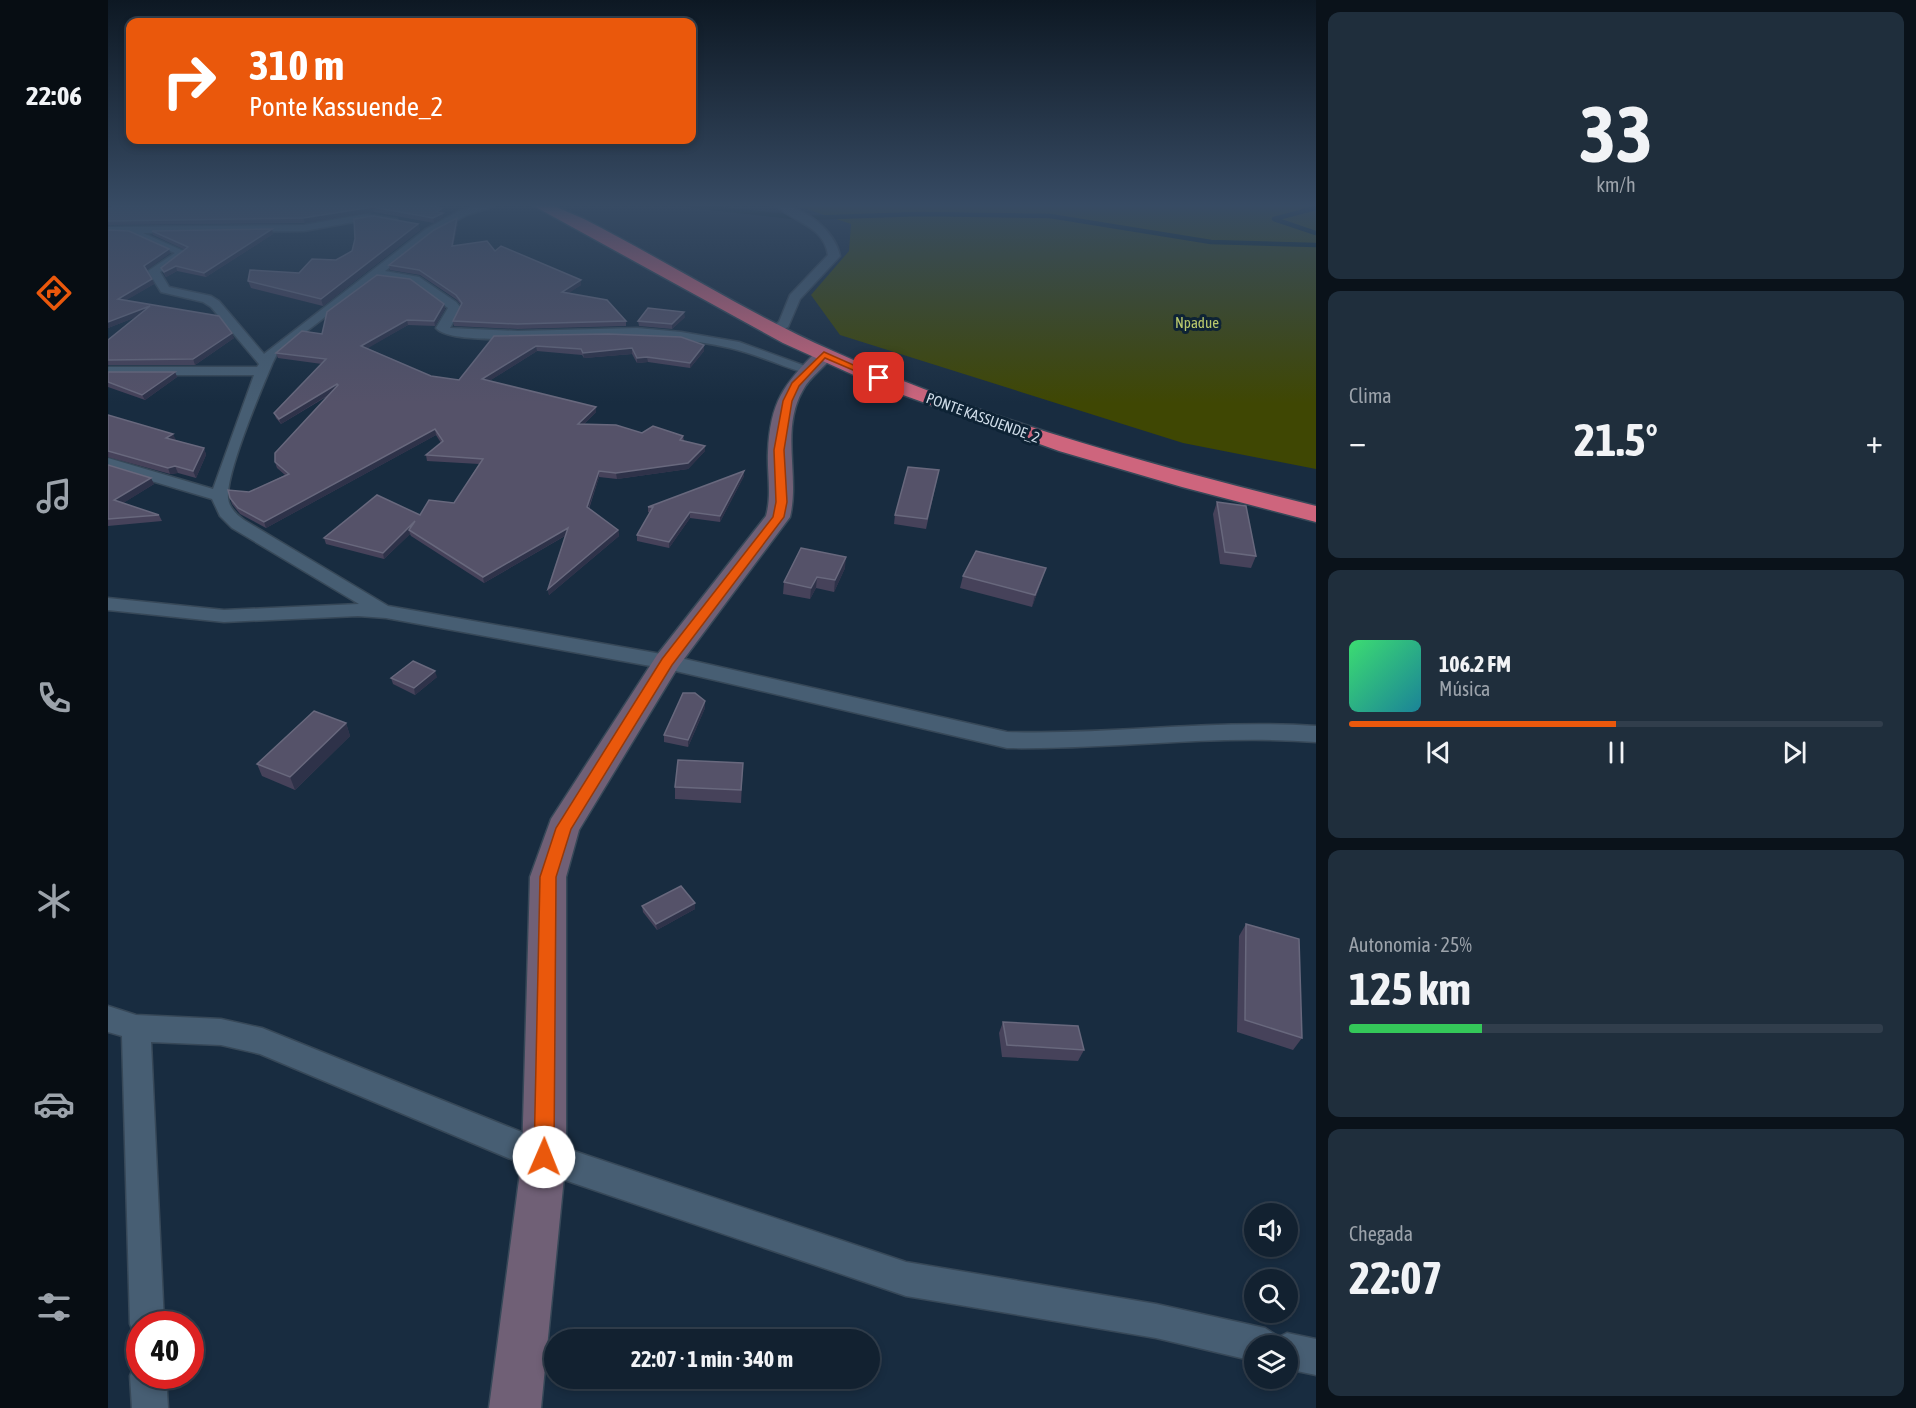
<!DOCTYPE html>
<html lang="pt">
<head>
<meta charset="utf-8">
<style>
	:root { --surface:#122130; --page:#1f2e3c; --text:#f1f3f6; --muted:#9ca3ab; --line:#313e4c; --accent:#ea580c }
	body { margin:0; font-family:"Asap Condensed",sans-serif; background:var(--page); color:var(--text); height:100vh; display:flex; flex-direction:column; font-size:22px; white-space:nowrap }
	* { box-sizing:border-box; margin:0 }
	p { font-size:20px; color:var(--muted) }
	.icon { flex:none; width:33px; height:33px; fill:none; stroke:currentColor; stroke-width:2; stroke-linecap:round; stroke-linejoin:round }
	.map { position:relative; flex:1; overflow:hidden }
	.side { display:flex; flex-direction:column; gap:12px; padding:12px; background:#0a121a; width:600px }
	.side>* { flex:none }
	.guide { position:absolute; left:18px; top:18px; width:570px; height:126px; border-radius:12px; box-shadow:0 3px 9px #0003,0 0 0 2px var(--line); background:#ea580c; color:#fff; overflow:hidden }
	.tools { position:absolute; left:1136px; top:1203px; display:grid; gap:12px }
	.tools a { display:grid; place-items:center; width:54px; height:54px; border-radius:50%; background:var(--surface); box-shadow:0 3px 9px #0003,0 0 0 2px var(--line); font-size:30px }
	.speed { position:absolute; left:18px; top:1311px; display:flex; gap:12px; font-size:30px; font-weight:700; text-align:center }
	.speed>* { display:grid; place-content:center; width:78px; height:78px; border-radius:50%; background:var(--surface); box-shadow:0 3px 9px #0003,0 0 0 2px var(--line); line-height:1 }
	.speed .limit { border:9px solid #d22; background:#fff; color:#111 }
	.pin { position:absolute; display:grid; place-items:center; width:51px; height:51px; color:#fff; margin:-26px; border-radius:12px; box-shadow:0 3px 9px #0006 }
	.me { position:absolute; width:66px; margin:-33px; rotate:1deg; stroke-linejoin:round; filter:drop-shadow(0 0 4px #0008) }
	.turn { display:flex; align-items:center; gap:21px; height:126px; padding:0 24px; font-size:27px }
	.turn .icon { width:78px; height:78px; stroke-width:2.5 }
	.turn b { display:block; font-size:42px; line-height:51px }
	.big { font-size:45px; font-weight:700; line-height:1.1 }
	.side .widget { flex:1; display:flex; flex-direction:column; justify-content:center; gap:9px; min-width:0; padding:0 21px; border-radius:12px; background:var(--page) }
	.side .dial { align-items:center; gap:0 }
	.dial b { font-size:78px; line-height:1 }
	.song { display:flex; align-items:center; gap:18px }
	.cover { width:72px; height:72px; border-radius:9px; background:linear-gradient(135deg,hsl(140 70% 55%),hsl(190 70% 35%)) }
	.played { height:6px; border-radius:3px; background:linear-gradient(90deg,var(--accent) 50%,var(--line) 50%) }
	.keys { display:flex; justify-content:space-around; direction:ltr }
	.heat { display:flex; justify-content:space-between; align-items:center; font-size:33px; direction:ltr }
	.charge { height:9px; border-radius:4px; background:linear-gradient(90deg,#34c759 25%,var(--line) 0) }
	.trip { position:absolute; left:436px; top:1329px; width:336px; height:60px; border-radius:30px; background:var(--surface); box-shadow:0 3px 9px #0003,0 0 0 2px var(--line); font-weight:700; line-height:60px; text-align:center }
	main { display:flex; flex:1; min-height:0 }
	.menu { display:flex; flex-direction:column; width:108px; justify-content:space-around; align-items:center; background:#070d13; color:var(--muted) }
	.menu .icon { width:42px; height:42px }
	.menu .active { color:var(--accent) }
	.menu b { font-size:27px; color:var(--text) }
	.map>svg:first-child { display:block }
	.green { fill:#3f4703 }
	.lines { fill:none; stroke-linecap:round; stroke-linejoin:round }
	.stream { stroke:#011e21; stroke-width:4.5 }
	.street-casing { stroke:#374858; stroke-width:3 }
	.secondary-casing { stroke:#374858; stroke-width:3 }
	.highway-casing { stroke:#374858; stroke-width:3 }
	.street { fill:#475e73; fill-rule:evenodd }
	.secondary { fill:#706076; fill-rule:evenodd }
	.highway { fill:#ce657d; fill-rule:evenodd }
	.wall { fill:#46425a }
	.shaded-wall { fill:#2e3249 }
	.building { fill:#555269; stroke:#68687d; stroke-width:1.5 }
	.route { fill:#ea580c; stroke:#983908; stroke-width:1.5 }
	.labels { text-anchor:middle; stroke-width:6; stroke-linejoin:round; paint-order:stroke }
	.far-park-label { font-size:15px; fill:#b9c86c; stroke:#0e2335 }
	.far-street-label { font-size:15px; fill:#cfdce8; stroke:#0e2335 }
</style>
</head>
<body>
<main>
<nav class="menu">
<b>22:06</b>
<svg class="icon active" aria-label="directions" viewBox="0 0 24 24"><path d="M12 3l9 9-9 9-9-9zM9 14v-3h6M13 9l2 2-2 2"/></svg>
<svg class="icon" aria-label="music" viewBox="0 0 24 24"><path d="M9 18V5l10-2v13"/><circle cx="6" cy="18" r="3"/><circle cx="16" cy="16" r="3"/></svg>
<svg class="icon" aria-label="phone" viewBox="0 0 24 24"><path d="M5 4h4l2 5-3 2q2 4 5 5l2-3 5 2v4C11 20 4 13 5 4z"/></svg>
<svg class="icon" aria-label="climate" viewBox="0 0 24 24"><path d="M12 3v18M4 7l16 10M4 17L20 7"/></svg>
<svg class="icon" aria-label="car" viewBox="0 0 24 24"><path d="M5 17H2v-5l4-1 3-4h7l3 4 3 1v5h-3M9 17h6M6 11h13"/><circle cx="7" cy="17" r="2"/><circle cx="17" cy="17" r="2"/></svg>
<svg class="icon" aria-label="filters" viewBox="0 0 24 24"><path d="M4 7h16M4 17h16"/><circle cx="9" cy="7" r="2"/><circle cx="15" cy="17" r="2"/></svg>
</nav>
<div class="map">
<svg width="1208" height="1408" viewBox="0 0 1208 1408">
	<rect width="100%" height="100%" fill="#182c40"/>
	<path class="green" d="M690,206H1208V469L1075,443L732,335L703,295L741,251L743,224Z"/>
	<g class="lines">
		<g class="stream">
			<path d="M585,206L695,218L812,214L942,216L1103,242L1208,245"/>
			<path d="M1208,208L1166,219L1208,233"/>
		</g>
		<defs>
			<g id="street">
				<path d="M372,206H387L359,215L326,233L277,271L311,277L348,302L353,308L342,328L410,331L529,328L573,332L631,342L708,370L701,374C674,367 649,354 622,348C557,333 492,337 426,338C406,339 339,342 328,328L340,308L304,282L269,277L169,354L165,362C154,388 118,472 120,498C121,508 129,515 136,520L280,606L559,655L899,732C1002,735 1105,719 1208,726V742C1105,734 1002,750 899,748L559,669L278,618L250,616L116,622L0,610V598L116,610L251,604L124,528L112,516L104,499L0,468V458L105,489L146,375H0V367H149L151,364L103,307L95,302L53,292L40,271L67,253L25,236V233H0V227L196,225L257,214L289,219L290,221L285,224L257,220L196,231L35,233L80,253L52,272L61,287L103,296L111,301L156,354L318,229L351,211Z"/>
				<path d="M668,206C694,204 727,230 732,256L692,299L680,327L666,334L660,330L671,322L682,295L720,255C716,226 687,223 668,206Z"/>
				<path d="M0,1006L28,1015L113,1019L154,1028L436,1141L798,1262L1048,1304L1157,1328L1171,1337L1179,1333L1208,1339V1375L1179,1369V1346H1146V1361L1048,1338L798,1296L436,1173L152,1054L113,1045L43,1042L56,1324H32V1338L27,1336L22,1324L14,1036L0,1032Z"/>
				<path d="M32,1362V1376H58L60,1408H24L22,1376L27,1363Z"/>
			</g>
			<path id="secondary" d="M716,349L725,355C717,368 702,376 695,390C672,429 692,476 682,517L570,667L471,830L458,877V1157L433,1408H381L414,1157L422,877L443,819L549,655L658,516C664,494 659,474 660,452C662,402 676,384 709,351Z"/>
			<path id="highway" d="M426,206H446L476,219C560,262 639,313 725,351C879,421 1044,465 1208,506V522L1074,487L951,451L770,386L675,343Z"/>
		</defs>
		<use href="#street" class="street-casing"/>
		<use href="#secondary" class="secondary-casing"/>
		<use href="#highway" class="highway-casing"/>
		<use href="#street" class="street"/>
		<use href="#secondary" class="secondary"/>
		<use href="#highway" class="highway"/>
	</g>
	<g class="wall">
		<path d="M9,206L334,208L335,217L326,223L266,212L197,223L0,225V209Z"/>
		<path d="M349,218L350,223L345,246L387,251L473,285L460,293L518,321V326L410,329L346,326L345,321L353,305L349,300L312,275L282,270L281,265Z"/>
		<path d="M310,224L312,230L215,306L143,288L140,281L191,273L228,260Z"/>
		<path d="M0,230L61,249L62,253L38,270L46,284L18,300L126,338L87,365H0V340L28,317L0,328Z"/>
		<path d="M44,231L165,234L98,277L69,271L58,277L53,268L77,250L45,235Z"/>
		<path d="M336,304L337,309L327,326L300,325L259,348L323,376L351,380L386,336L596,345V351L582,368L540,362L529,363L524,354L476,358L474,355L429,351L381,381L488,407V412L476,424L534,433L575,436L576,441L597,446V451L580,469L509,479L491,477L481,509L510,530L511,536L441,595L440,589L457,536L376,583L303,536L302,534L276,559L218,544L216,538L312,515L346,503L371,464L319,461L318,455L333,443L328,435L158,528L132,514L124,504L122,498L141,492L177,475L169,468L167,462L223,394L173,424L168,418L166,413L214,364L170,358L168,353L214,334Z"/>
		<path d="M577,317L564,329L531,326L530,321Z"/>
		<path d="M0,372H67L69,377L37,400L0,387Z"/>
		<path d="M0,415L68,440H67L96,448L98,455L88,478L70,473L62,474L0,457Z"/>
		<path d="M0,465L46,484L15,503L51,515L54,521L0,526Z"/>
		<path d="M831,470L818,529L786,524L787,515Z"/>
		<path d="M636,471V476L612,522L582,518L561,548L529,541V535L542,513L540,512V507Z"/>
		<path d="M1109,502L1148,556L1143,568L1112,564L1105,514Z"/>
		<path d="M737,568L726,592L708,588L702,599L675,594L676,582Z"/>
		<path d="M855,576L934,580L924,607L852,588Z"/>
		<path d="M329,677L307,695L285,684L283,678Z"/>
		<path d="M597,708L580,747L556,742V735Z"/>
		<path d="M238,723L242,736L187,790L154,776L149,764Z"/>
		<path d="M635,763L633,803L567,799V787Z"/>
		<path d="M534,906L587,909L549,930L535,912Z"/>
		<path d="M1138,924L1194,1038L1185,1050L1129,1032L1131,936Z"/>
		<path d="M895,1022L976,1050L970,1061L894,1057L891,1033Z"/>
	</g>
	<g class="shaded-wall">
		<path d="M265,207L266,212L197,223L195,218Z"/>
		<path d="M334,208L335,217L326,223L325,218L329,212Z"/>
		<path d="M349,218L350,223L344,250V246Z"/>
		<path d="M310,224L312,230L215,306L213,299Z"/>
		<path d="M164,229L165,234L98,277L96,273Z"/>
		<path d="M61,249L62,253L38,271L36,266Z"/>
		<path d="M68,266L69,271L58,277L56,272Z"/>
		<path d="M44,279L46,284L12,304L10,299Z"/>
		<path d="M473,280V285L455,297L454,292Z"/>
		<path d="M336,304L337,309L327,326L326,321Z"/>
		<path d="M42,306L44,311L0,328V322Z"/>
		<path d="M576,312L577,317L564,329V324Z"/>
		<path d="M299,320L300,325L255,351L253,346Z"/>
		<path d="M124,333L126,338L87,365L85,359Z"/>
		<path d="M596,345V351L582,368V363Z"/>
		<path d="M428,346L429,351L375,385L374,379Z"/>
		<path d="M524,348V354L476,358L475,353Z"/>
		<path d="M539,357L540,362L529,363V358Z"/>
		<path d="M67,372L69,377L37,400L34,395Z"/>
		<path d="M229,384L230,389L173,424L171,419Z"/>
		<path d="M488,407V412L471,429L470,424Z"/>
		<path d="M327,429L328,435L158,528L156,522Z"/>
		<path d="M65,434L68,440L60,444L58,438Z"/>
		<path d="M597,446V451L580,469L509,479L508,473Z"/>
		<path d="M96,448L98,455L88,478L85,471Z"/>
		<path d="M67,466L70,473L62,474L60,468Z"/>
		<path d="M491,471V477L479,513V507Z"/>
		<path d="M636,471V476L612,522V516Z"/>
		<path d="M43,478L46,484L9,507L6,500Z"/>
		<path d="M582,512V518L561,548V542Z"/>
		<path d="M307,521L301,530L302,534L276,559L275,553Z"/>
		<path d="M460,528V534L376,583L375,577Z"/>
		<path d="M510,530L511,536L441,595L440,589Z"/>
		<path d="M738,557L737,568L726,592L727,580Z"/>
		<path d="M938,568L934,580L924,607L927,595Z"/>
		<path d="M709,577L708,588L702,599L703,588Z"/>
		<path d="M327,671L329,677L307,695L306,688Z"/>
		<path d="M597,701V708L580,747V740Z"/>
		<path d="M238,723L242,736L187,790L182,777Z"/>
		<path d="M587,903V909L549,930L548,924Z"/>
	</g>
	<g class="building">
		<path d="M9,206H324L334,208L329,212L335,213L325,218L265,207L195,218L0,221V209Z"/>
		<path d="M265,216L310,224L213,299L140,281L142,270L191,273L204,259L228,260L244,251L247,239L246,219Z"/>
		<path d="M349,218L344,246L379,241L387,251L393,246L473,280L454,292L499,300L518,321L409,324L345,321L354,303L348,295L311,270L281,265L326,230Z"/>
		<path d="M164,229L96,273L68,266L56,272L53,268L80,247L44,231Z"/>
		<path d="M0,230L21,231L61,249L36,266L44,279L10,299L111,316L124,333L85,359L0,360V340L42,306L0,322Z"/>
		<path d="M269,275L302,279L336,304L326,321L299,320L253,346L323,376L351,380L386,336L500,334L573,337L596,345L582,363L539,357L529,358L524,348L475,353L473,349L428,346L374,379L488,407L470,424L508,425L534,433L545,426L575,436L572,440L597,446L580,463L508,473L491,471L479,507L510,530L440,589L460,528L375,577L301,530L307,521L275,553L216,538L269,495L312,515L321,500L346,503L375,459L318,455L335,441L327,429L156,522L130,508L122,498L120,490L141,492L181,474L167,462V453L230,385L229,384L171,419L166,413L218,359L168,353L194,331L214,334L219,312Z"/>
		<path d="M540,308L576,312L564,324L530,321Z"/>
		<path d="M0,372H67L34,395L0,382Z"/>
		<path d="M0,415L65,434L58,438L96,448L85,471L67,466L60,468L0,451Z"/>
		<path d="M0,465L43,478L6,500L51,515L0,519Z"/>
		<path d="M800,467L831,470L819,519L787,515Z"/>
		<path d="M636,471L612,516L582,512L561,542L529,535L545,507H540Z"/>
		<path d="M1109,502L1138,506L1148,556L1117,552Z"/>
		<path d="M693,548L738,557L727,580L709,577L703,588L676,582Z"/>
		<path d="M868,551L938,568L927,595L855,576Z"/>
		<path d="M305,661L327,671L306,688L283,678Z"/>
		<path d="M575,693H587L597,701L580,740L556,735Z"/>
		<path d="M206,711L238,723L182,777L149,764Z"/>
		<path d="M570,760L635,763L633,790L567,787Z"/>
		<path d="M573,886L587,903L548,924L534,906Z"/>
		<path d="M1138,924L1191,939L1194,1038L1137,1020Z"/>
		<path d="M895,1022L970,1026L976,1050L899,1045Z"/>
	</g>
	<linearGradient id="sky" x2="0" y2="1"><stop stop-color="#0d1823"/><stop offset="0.51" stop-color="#374b64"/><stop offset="1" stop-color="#374b64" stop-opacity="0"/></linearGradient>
	<rect width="1208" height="403" fill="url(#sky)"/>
	<path class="route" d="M716,352L775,378L768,380L717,358L691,386L684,401L676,450L679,502L676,517L564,665L463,829L448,877L446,1157L443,1165L436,1168L429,1165L426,1157L432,877L448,828L554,659L665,517L668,502L666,450L675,401L684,383Z"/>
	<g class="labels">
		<g class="far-park-label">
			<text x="1089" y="328">Npadue</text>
		</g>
		<g class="far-street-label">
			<text transform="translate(875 418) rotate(20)" y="5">PONTE KASSUENDE_2</text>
		</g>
	</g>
</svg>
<div class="tools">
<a><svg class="icon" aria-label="sound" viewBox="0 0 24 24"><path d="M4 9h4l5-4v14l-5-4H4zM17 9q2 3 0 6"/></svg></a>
<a><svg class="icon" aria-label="search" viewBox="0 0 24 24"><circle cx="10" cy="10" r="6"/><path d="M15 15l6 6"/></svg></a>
<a><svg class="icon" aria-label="layers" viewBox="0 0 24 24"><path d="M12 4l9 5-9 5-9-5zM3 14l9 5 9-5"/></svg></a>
</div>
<div class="speed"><div class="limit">40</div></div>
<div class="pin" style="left:771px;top:378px;background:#d93025"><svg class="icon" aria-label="arrive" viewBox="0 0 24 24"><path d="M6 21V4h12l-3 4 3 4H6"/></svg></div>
<svg class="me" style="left:436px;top:1157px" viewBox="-20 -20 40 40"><circle r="19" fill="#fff"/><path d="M0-13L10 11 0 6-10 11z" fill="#ea580c"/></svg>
<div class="trip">22:07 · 1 min · 340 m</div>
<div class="guide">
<div class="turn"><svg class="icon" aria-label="right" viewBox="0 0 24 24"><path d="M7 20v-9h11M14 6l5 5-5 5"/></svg><div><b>310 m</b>Ponte Kassuende_2</div></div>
</div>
</div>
<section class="side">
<div class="widget dial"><b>33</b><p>km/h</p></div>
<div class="widget"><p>Clima</p>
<div class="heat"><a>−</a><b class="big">21.5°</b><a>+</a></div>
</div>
<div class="widget">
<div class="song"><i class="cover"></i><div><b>106.2 FM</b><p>Música</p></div></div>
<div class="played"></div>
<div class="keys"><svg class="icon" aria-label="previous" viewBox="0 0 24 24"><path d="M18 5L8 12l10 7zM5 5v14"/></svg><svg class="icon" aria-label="pause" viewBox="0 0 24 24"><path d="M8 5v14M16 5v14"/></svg><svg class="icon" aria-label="next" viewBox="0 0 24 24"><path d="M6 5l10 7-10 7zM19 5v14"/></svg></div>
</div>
<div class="widget"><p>Autonomia · 25%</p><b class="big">125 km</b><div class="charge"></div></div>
<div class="widget"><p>Chegada</p><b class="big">22:07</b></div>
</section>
</main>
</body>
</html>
